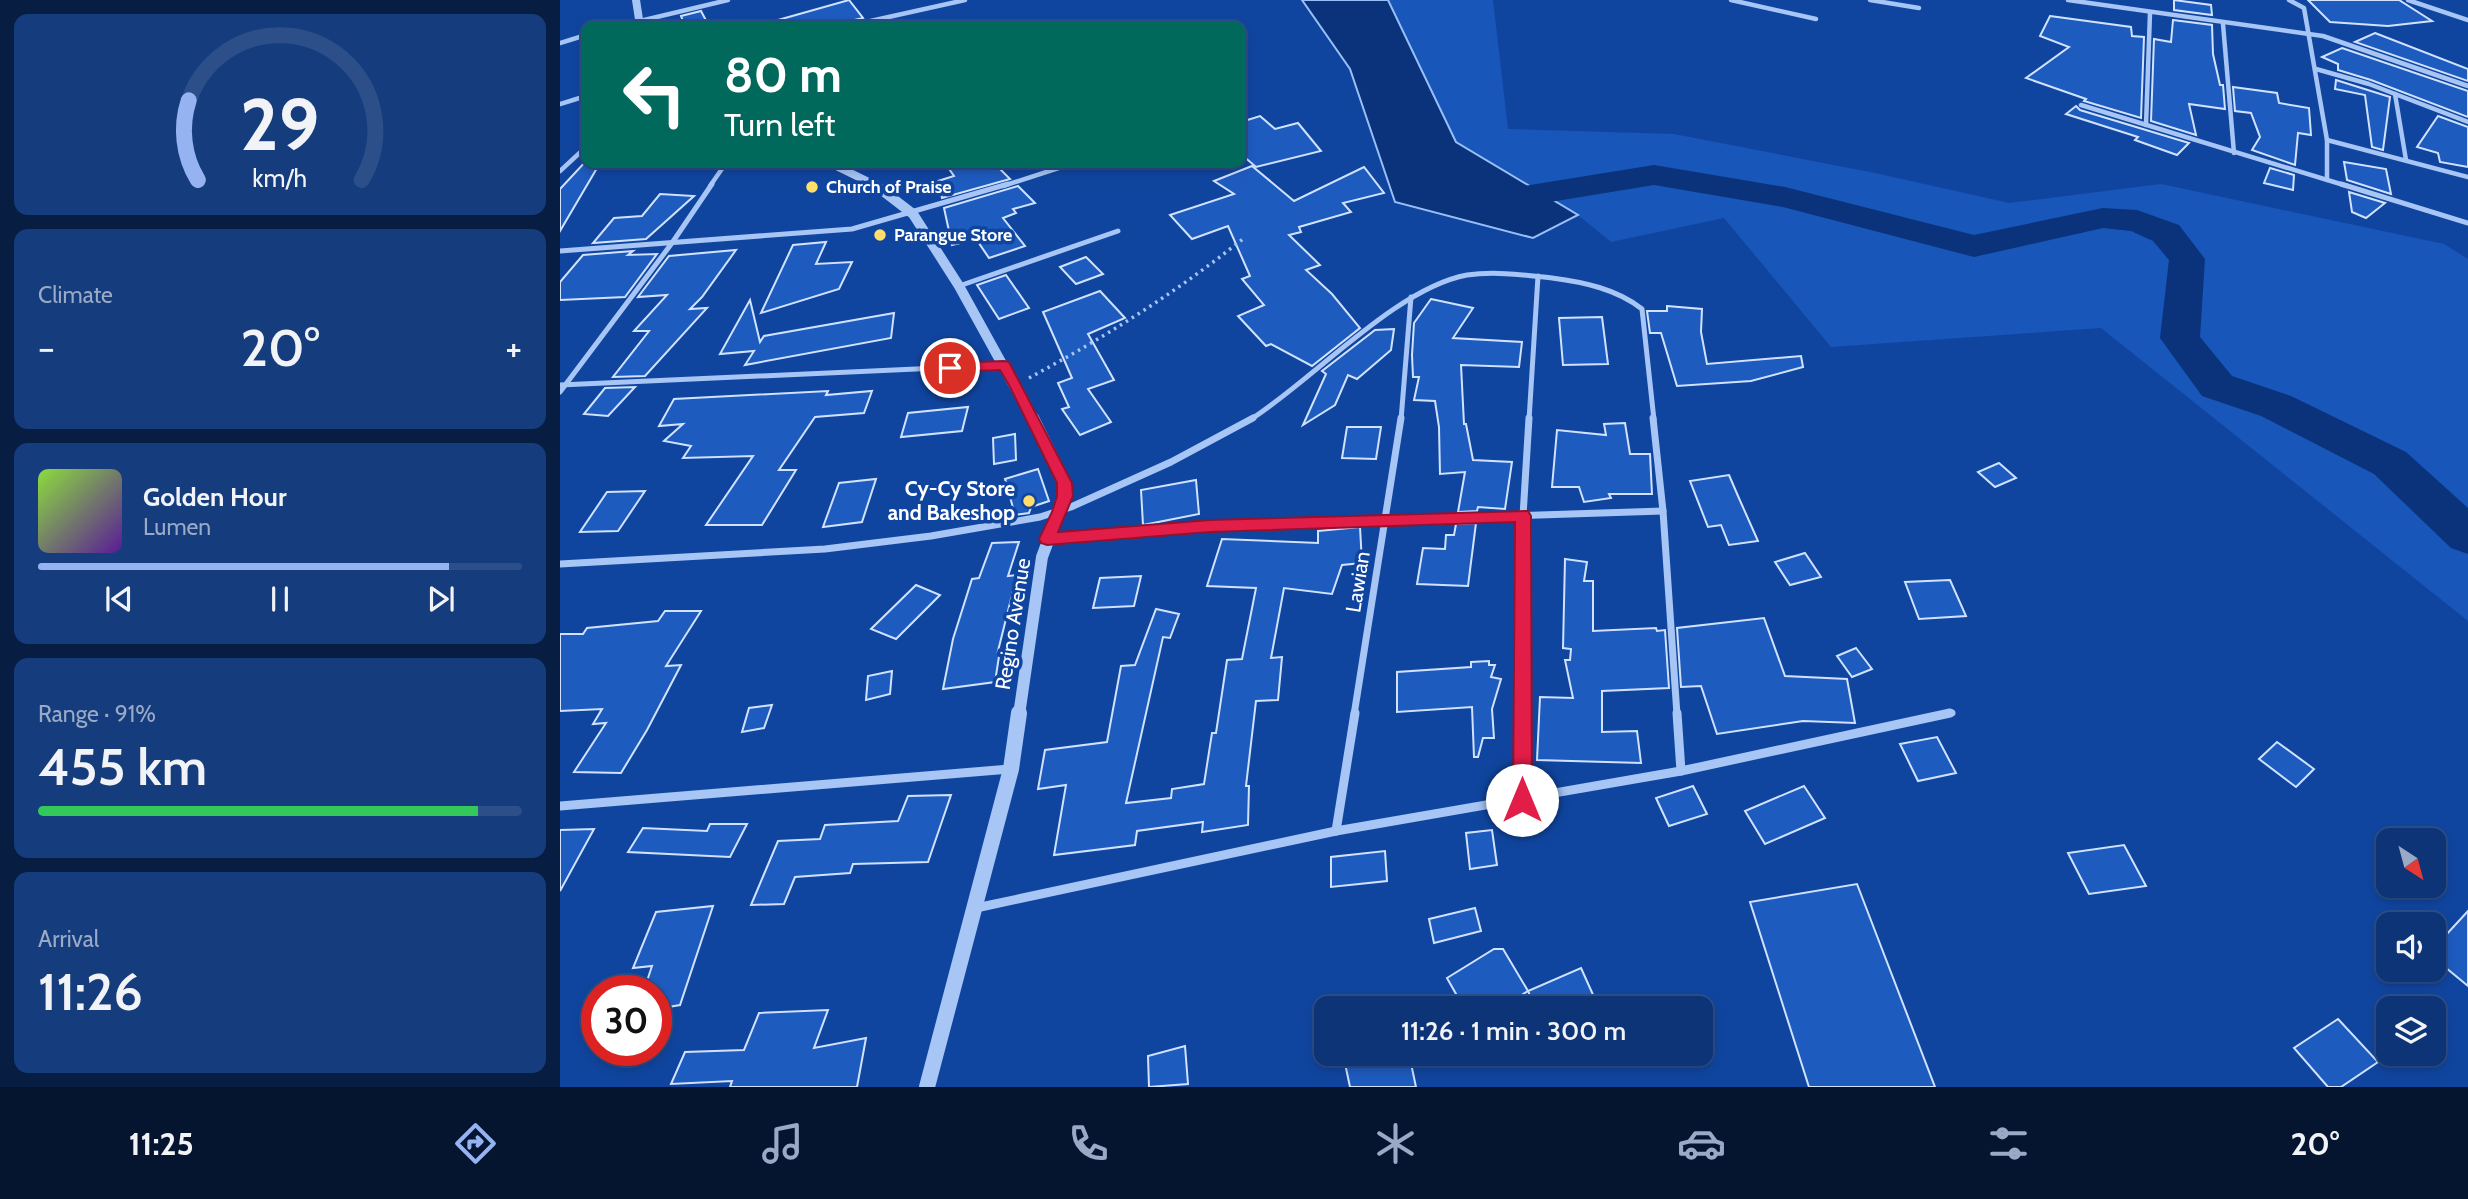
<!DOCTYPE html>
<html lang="en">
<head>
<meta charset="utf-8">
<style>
	:root { --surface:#0c3477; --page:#153c7c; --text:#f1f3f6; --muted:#9aaac6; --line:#2c4f89; --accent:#95b2f1 }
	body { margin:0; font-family:Cabin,sans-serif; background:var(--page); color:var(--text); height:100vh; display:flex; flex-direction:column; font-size:26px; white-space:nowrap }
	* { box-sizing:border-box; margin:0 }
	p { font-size:23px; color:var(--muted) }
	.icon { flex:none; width:38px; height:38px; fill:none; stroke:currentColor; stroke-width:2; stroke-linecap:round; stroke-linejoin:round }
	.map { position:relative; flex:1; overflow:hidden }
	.panel { display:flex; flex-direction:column; gap:14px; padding:14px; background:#071d41; width:560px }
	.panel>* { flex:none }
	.banner { position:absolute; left:21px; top:21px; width:665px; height:147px; border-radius:14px; box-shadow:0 4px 10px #0003,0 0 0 2px var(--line); background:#00695c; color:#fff; overflow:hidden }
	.needle { width:46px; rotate:144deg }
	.fabs { position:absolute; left:1816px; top:828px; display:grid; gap:14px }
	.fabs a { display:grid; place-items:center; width:70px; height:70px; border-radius:14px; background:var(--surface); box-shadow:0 4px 10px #0003,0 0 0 2px var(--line); font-size:35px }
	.speed { position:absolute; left:21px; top:975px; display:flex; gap:14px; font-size:35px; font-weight:700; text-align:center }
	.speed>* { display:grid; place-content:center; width:91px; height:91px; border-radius:50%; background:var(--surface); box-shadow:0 4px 10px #0003,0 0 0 2px var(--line); line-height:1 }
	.speed .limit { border:10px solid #d22; background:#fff; color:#111 }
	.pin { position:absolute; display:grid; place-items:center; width:60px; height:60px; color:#fff; margin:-30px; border:4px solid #fff; border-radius:50%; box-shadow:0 2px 7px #0007 }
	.me { position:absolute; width:77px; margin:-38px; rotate:0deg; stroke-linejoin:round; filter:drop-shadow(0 0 5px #0008) }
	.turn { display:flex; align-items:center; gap:24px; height:147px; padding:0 28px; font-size:32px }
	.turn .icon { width:91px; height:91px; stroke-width:2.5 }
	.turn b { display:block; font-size:49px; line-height:60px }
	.big { font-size:52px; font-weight:600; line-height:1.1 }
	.panel .widget { flex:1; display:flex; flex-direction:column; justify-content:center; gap:10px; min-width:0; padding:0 24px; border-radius:14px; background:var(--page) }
	.panel .dial { align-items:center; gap:0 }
	.dial svg { height:182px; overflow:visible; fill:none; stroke:var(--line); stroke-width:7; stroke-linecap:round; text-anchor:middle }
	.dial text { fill:var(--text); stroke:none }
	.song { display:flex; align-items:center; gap:21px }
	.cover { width:84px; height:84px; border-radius:10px; background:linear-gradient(135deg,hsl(90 70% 55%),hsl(270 70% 35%)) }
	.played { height:7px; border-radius:4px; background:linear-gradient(90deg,var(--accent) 85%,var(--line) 85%) }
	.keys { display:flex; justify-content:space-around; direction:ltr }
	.heat { display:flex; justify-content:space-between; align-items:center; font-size:38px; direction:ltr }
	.charge { height:10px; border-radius:5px; background:linear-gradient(90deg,#34c759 91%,var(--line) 0) }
	.trip { position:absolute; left:754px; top:996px; width:399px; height:70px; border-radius:14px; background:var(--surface); box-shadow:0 4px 10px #0003,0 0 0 2px var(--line); font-weight:600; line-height:70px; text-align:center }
	.menu { display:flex; height:112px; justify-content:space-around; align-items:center; background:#051530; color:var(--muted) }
	.menu .icon { width:49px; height:49px }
	.menu .selected { color:var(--accent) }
	.menu b { font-size:32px; color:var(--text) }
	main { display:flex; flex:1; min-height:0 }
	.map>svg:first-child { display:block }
	.green { fill:#1856b9 }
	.water { fill:#0a337b; stroke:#99bff8; stroke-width:2 }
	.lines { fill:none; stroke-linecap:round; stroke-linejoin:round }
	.river { fill:#0a337b; fill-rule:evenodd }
	.building { fill:#1e5bbe; stroke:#d0e2fe; stroke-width:2 }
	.path { stroke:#a7c5f5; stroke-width:3.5; stroke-dasharray:2.5 4.5; stroke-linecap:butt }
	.minor-far3 { stroke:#a7c5f5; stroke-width:4.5 }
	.minor-far2 { stroke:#a7c5f5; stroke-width:5 }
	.minor-far1 { stroke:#a7c5f5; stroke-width:7 }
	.minor { stroke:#a7c5f5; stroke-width:9 }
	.tertiary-far3 { stroke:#a7c5f5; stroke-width:8 }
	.tertiary-far2 { stroke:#a7c5f5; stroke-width:10 }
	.tertiary-far1 { stroke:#a7c5f5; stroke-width:12 }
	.tertiary { stroke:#a7c5f5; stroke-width:16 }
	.route { fill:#e11d48; stroke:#92132f; stroke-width:2 }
	.poi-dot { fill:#ffde6b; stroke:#10459f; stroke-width:2.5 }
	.labels { text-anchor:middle; stroke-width:7; stroke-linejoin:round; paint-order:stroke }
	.far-poi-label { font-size:18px; font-weight:bold; fill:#fff; stroke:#10459f; text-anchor:start }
	.poi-label { font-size:21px; font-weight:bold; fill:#fff; stroke:#10459f; text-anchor:end }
	.street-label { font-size:21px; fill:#fff; stroke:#10459f }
</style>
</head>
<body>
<main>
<section class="panel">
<div class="widget dial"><svg viewBox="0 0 100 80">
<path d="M14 69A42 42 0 1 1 86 69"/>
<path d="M14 69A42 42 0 0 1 10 34" stroke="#95b2f1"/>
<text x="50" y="56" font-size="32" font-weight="700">29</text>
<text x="50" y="72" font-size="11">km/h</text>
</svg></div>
<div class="widget"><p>Climate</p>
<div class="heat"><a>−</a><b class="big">20°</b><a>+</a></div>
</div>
<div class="widget">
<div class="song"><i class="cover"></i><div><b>Golden Hour</b><p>Lumen</p></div></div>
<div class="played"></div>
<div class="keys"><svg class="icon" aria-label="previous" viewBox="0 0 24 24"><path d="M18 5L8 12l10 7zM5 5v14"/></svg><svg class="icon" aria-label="pause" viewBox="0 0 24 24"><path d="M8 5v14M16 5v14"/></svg><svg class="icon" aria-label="next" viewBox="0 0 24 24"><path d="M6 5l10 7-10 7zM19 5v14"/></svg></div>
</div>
<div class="widget"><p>Range · 91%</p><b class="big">455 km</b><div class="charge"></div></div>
<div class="widget"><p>Arrival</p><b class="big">11:26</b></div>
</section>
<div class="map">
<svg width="1908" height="1087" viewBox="0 0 1908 1087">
	<rect width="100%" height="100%" fill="#10459f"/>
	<path class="green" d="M828,0H933L948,129L1114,134L1315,173L1449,203L1601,184L1884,244L1908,259V621L1541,328L1271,347L1164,218L1051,242L1018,215L896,142Z"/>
	<path class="water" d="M742,0H828L896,142L1018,215L973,238L835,202L790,69Z"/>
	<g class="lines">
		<path class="river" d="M1094,165L1225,187L1414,235L1543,208L1577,210L1619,225L1645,259L1640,337L1672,376L1731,396L1846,452L1908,508V554L1891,548L1814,474L1701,416L1642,396L1600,338L1609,260L1593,241L1571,231L1543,228L1414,257L1223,207L1094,185L923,213L911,210L903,201L908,194L926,192Z"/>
	</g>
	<g class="building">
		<path d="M289,0L303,18L286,22L283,26H219L218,20Z"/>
		<path d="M1614,0L1651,5L1652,15L1614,10Z"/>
		<path d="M1748,0H1839L1872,21L1828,26L1770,22Z"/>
		<path d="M141,11L149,26H125L121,16Z"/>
		<path d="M1490,16L1571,27L1572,36L1584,37L1581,118L1524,101L1526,99L1466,78L1509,47L1480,36Z"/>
		<path d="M1613,20L1652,25L1653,54L1660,85H1663L1665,109L1629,104L1636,135L1591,121L1594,39L1611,42Z"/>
		<path d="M1815,33L1908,69V81L1795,42Z"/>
		<path d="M1782,48L1908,91V117L1811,80L1778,70V64L1762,57Z"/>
		<path d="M1776,80L1830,97L1823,150L1812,147L1805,95L1775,89Z"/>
		<path d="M1673,87L1717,93L1719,103L1749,108L1751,135L1738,133L1735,165L1692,150L1700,137L1691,113L1675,111Z"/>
		<path d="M1516,106L1520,110L1629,143L1617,155L1575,140L1578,137L1506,114Z"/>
		<path d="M700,116L715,129L738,123L761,151L696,167L681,154V122Z"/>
		<path d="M1878,116L1908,127V167L1880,162L1878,153L1857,147Z"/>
		<path d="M26,161L40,163L0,231V189Z"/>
		<path d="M1784,162L1826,169L1831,194L1787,180Z"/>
		<path d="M385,163H434L450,179L382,198L378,181L394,176Z"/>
		<path d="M692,166L734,201L804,167L824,193L783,203L791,212L739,227L741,232L729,235L760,265L746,270L772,294L800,328L752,366L711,344L706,346L678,316L704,305L682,279L690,276L668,226L632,239L610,215L674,194L654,181Z"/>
		<path d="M1710,168L1734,175L1733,190L1704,183Z"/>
		<path d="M458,186L475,203L453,209L456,213L443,218L465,246L429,258L416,239L392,245L384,208Z"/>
		<path d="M1789,192L1825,203L1806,218L1792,212Z"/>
		<path d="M100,194L134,196L86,239L33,243L54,218L82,216Z"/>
		<path d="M266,242L256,264L292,262L279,289L201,313L233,245Z"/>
		<path d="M176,250L142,297L130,309L147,308L85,376L53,377L89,331H74L107,295L78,297L109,256Z"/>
		<path d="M73,251L68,255L97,254L65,297L0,300V282L23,255Z"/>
		<path d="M526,257L543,274L516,284L500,267Z"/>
		<path d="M446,275L469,308L439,319L417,285Z"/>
		<path d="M540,291L565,318L528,334L554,380L528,389L551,422L520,435L502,409L509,407L498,383L512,378L483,312Z"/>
		<path d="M871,299L913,308L893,338L962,342L959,367L901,365L904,424H906L913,460L952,462L945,509L918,507L917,511L898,512L905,472L880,474L879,427L875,401L854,400L859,377H853L852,355L854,323Z"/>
		<path d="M190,300L200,342L204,336L334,313L331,338L185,365L194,351L160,354Z"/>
		<path d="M1107,306L1142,309L1141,332L1147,364L1241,356L1243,367L1191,381L1117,386L1101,333H1090L1087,311H1107Z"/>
		<path d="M1042,317L1048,364L1003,365L999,318Z"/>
		<path d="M834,329L831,350L797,379L788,375L775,405L743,425L766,374L762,371L815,330Z"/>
		<path d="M75,387L48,416L24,414L45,388Z"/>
		<path d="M268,391L266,395L312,391L304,413L255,417L219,470H236L202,525H146L193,456L123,458L131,446L104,441L123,424L99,426L114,399Z"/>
		<path d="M408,407L402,431L341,437L348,413Z"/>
		<path d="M1065,423L1070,454H1090L1092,494H1049L1051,498L1024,502L1019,487H992L997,430L1046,435L1044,424Z"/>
		<path d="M787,427H821L816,459L782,458Z"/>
		<path d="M455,434L456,460L434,464L433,438Z"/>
		<path d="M1439,463L1456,478L1435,487L1418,472Z"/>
		<path d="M478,469L489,501L471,507L469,513L455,515L445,479Z"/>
		<path d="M1169,475L1178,496L1198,541L1169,545L1161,525L1148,527L1130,481Z"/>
		<path d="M316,479L302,522L263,527L279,483Z"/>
		<path d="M636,480L639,514L583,525L581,490Z"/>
		<path d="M85,491L58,531L20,532L47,492Z"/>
		<path d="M916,523L908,586L857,584L863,548L885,549L886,535H894L896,524Z"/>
		<path d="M800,527L802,563L782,565L772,594L724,588L711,658L722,657L718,700L696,701L686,786H689L688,825L642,832L643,822L577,831L575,845L494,855L506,785L478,789L485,750L547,742L561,666L575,665L596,609L619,614L610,638L603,637L566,803L611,798L612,789L644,784L652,733H656L667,660L682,659L696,588L647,586L662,539L758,543V531Z"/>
		<path d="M459,542L448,576L457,575L438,651L440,650L435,682L383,689L393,639L412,579L419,578L432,543Z"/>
		<path d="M1245,553L1261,577L1230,585L1215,562Z"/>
		<path d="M1005,559L1027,562L1024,581H1033V631L1096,628L1097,631L1105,630L1109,688L1042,691V732L1077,731L1081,763L977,760L980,697L1013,698L1005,660H1010L1011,649L1003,648Z"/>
		<path d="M581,576L574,606L533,608L540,578Z"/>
		<path d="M1390,580L1406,616L1359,619L1345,582Z"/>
		<path d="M356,585L380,595L336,639L311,629Z"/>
		<path d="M105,611H141L106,666L121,665L87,730L61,773L14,772L46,723L33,724L42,709L0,711V634H23L27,628L98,621Z"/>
		<path d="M1204,618L1225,676L1287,679L1295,723L1243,721L1157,734L1141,686L1121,687L1117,628Z"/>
		<path d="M1296,648L1312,669L1292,677L1277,656Z"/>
		<path d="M929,661V665H935L931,677L941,679L932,709L934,738H923L918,757H914L912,707L837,712V672L911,667V662Z"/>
		<path d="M332,671L330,694L306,700L308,676Z"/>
		<path d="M212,705L204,728L182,732L189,708Z"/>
		<path d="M1377,737L1396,773L1358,781L1340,744Z"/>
		<path d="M1717,742L1754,769L1736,787L1699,759Z"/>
		<path d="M1133,786L1147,814L1109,826L1096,798Z"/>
		<path d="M1244,786L1265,818L1205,844L1185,811Z"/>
		<path d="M391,795L368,862L293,864L290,873L235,877L224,904L191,905L218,841L260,839L265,825L338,821L348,796Z"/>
		<path d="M150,824H187L170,857L68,852L83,828L147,831Z"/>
		<path d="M34,829L0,891V830Z"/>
		<path d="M932,830L937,865L910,869L906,833Z"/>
		<path d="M1564,845L1586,886L1529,894L1508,853Z"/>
		<path d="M825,851L827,881L771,887V857Z"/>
		<path d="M1297,884L1375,1087H1249L1190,902Z"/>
		<path d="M153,906L120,1005L96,1009V990H84L92,966L73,968L96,912Z"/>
		<path d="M915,908L921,931L874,943L869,919Z"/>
		<path d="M1908,911V986L1874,958V948Z"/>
		<path d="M934,949H943L968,991L941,1008H904L887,978Z"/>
		<path d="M1021,968L1039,1008H975L968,991Z"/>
		<path d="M268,1010L254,1048L306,1038L297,1087H170L172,1081L111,1084L125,1052L184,1050L199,1013Z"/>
		<path d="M1778,1019L1818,1062L1781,1087H1768L1734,1048Z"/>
		<path d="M625,1046L628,1084L589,1087L588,1056Z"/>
		<path d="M783,1054H849L856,1087H790Z"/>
	</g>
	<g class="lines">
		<path class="path" d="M469,378C545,337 617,292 684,238"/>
		<g class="minor-far3">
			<path d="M1171,0L1256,19"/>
			<path d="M1310,0L1359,8"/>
			<path d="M1508,0L1763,36L1908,86"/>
			<path d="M1729,0L1744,8L1767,140V180"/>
			<path d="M1848,0L1908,20"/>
			<path d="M1663,24L1674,153"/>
			<path d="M59,26L168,0"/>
			<path d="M288,26L405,0"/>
			<path d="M0,43L26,35"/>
			<path d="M1756,69L1809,84L1908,122"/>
			<path d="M1835,94L1846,160"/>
			<path d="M0,104L26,96"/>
			<path d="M1521,105L1787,186"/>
			<path d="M1586,125L1590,13"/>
			<path d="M1767,140L1908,177"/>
			<path d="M0,171L26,147"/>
			<path d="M150,186L166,163"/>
			<path d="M443,186L514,163"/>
		</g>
		<g class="minor-far2">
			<path d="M1781,184L1908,223"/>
			<path d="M0,251L292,229L448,184"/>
			<path d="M399,286L558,231"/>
			<path d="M0,385L444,365"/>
			<path d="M0,392L112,243L152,184"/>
			<path d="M690,420C753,380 836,288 907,275C935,271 964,275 992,278C1023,282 1057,289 1082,309L1094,420"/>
			<path d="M841,420L851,297"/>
			<path d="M969,420L978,276"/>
		</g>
		<g class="minor-far1">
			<path d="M1093,418L1103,511L1117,715"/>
			<path d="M489,539L650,526L1103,511"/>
			<path d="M0,564L265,549L371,536L480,517L511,507L611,462L693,418"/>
			<path d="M794,715L841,418"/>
			<path d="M962,715L963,516L969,418"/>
			<path d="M1382,715L1392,713"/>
		</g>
		<g class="minor">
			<path d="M1121,771L1390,713"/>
			<path d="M962,800V713"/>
			<path d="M0,806L450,769"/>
			<path d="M776,831L795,713"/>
			<path d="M416,908L776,831L1121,771L1117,713"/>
		</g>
		<g class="tertiary-far3">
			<path d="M76,0L80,26"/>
			<path d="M270,163L317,186"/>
		</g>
		<path class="tertiary-far2" d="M314,184L353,214L399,286L473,420"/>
		<path class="tertiary-far1" d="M459,715L482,557L505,496V483L473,418"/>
		<path class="tertiary" d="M367,1087L451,769L459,713"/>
	</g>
	<path class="route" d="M444,361L449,362L512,483L513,496L498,532L650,520L968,511L971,516L972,800L969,806L962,809L956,806L953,800L955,522L650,532L487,545L481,543L479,539L492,512L497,496V483L449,385L440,370L390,372L383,368L390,363Z"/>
	<g class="poi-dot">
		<circle cx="252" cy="187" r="7"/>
		<circle cx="320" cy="235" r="7"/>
		<circle cx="469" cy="501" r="7"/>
	</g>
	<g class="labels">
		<g class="far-poi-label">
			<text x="266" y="193">Church of Praise</text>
			<text x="334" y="241">Parangue Store</text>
		</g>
		<g class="poi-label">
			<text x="455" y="496">Cy-Cy Store<tspan x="455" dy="24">and Bakeshop</tspan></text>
		</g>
		<g class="street-label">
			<text transform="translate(798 582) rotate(-81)" y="7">Lawian</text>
			<text transform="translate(453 624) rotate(-81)" y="7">Regino Avenue</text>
		</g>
	</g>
</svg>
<div class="fabs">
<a><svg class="needle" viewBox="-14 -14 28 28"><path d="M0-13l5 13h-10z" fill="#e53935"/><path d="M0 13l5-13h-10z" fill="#9aaac6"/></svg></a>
<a><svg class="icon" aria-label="sound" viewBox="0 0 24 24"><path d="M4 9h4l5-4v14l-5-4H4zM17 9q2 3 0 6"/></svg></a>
<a><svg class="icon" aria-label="layers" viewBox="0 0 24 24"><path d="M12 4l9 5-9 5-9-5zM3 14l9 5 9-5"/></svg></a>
</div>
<div class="speed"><div class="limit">30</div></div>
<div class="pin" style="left:390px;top:368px;background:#d93025"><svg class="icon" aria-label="arrive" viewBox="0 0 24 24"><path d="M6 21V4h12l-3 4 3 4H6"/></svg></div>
<svg class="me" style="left:962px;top:800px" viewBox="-20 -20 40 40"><circle r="19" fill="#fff"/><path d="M0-13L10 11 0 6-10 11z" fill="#e11d48"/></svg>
<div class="trip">11:26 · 1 min · 300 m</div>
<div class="banner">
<div class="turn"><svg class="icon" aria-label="left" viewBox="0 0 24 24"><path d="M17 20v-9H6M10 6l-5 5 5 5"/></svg><div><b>80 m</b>Turn left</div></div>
</div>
</div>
</main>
<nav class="menu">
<b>11:25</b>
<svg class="icon selected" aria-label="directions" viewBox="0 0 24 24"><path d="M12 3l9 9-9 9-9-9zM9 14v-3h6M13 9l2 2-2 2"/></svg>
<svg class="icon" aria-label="music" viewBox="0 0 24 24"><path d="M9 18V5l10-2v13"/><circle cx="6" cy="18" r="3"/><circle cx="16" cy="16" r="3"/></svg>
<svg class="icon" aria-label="phone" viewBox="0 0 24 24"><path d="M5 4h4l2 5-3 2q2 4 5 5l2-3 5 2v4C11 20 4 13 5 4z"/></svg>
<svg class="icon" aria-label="climate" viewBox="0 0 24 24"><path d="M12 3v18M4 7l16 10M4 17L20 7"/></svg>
<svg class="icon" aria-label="car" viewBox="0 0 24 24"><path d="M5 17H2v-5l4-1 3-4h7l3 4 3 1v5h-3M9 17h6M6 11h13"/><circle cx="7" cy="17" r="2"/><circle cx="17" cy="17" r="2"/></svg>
<svg class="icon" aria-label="filters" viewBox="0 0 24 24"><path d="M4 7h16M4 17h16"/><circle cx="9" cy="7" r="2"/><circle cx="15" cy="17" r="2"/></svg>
<b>20°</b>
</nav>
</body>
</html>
